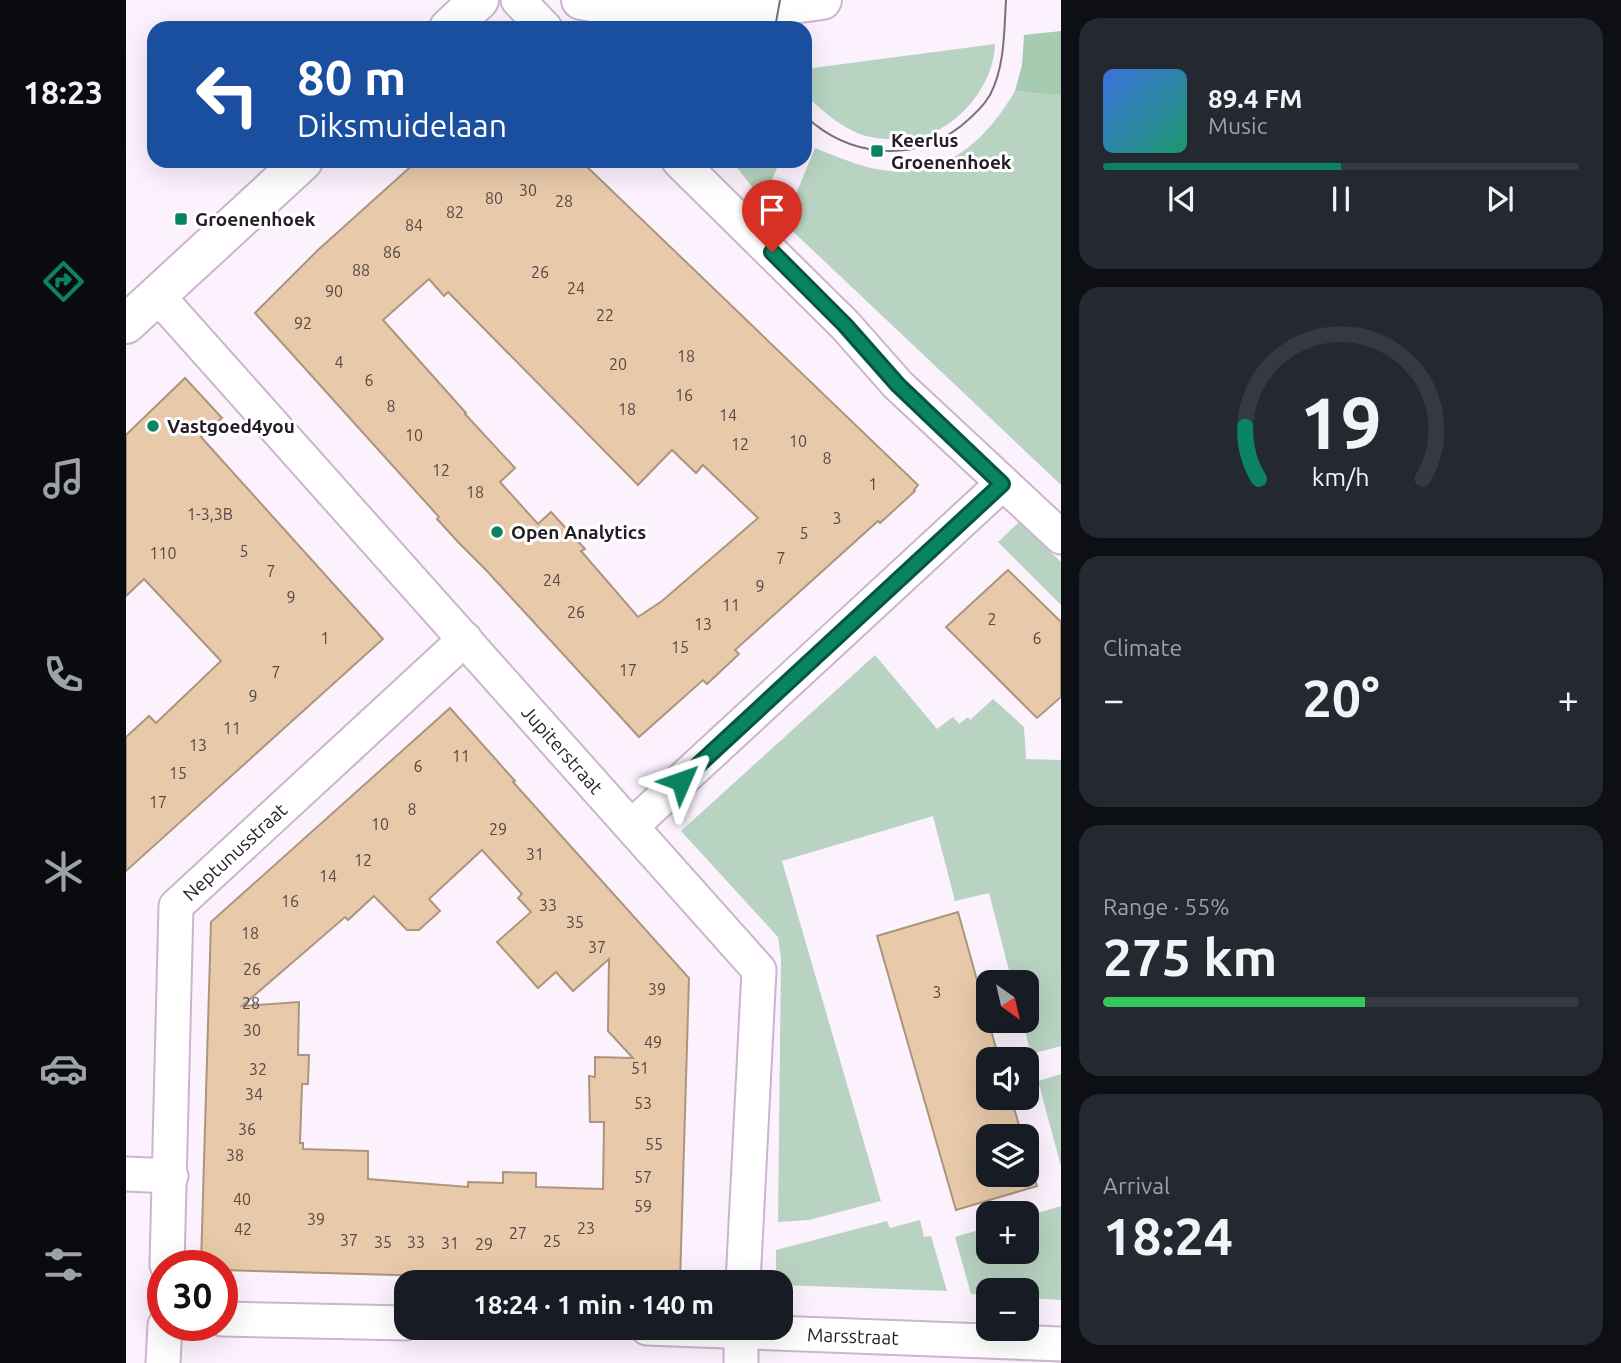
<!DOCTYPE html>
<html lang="en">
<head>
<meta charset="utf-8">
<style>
	:root { --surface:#171b24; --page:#242831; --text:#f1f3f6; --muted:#9ea1a6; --line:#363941; --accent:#0a8362 }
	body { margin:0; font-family:Ubuntu,sans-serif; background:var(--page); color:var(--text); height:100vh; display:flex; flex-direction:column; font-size:26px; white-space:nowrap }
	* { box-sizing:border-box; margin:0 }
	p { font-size:23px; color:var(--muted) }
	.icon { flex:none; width:38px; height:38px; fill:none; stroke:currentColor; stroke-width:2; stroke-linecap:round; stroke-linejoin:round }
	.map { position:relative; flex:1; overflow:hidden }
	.details { display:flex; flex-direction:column; gap:18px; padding:18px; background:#0d0f14; width:560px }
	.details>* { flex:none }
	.guide { position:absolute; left:21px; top:21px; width:665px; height:147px; border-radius:21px; box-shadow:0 7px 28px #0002; background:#1a4fa0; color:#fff; overflow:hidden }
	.needle { width:46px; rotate:146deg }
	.fabs { position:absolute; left:850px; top:970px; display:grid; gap:14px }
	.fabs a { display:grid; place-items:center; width:63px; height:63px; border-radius:14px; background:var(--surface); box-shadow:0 7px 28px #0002; font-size:35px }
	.speed { position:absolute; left:21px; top:1250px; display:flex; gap:14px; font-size:35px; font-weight:700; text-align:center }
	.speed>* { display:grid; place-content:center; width:91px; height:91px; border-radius:50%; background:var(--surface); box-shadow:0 7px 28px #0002; line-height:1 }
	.speed .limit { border:10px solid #d22; background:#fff; color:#111 }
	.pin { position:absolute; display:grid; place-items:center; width:60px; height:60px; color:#fff; margin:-72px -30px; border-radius:50% 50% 50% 0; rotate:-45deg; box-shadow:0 0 7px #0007 }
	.pin .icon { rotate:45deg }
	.me { position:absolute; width:77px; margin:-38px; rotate:47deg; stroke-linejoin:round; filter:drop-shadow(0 0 5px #0008) }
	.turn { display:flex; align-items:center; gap:24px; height:147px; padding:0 35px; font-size:32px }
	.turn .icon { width:91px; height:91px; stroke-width:2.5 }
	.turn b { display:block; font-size:49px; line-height:60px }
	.big { font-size:52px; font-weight:700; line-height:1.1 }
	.details .tile { flex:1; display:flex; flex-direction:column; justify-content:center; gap:10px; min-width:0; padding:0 24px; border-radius:21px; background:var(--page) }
	.details .dial { align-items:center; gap:0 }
	.dial svg { height:182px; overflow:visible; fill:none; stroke:var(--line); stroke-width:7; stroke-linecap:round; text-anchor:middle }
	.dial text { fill:var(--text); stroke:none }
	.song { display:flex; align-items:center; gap:21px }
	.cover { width:84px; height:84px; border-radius:10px; background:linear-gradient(135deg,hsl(220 70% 55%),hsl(160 70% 35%)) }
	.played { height:7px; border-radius:4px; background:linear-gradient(90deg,var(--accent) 50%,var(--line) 50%) }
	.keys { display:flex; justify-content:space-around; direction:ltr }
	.heat { display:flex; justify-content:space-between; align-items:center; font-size:38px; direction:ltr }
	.charge { height:10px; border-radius:5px; background:linear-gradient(90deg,#34c759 55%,var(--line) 0) }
	.trip { position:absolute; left:268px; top:1270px; width:399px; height:70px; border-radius:21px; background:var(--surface); box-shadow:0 7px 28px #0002; font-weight:700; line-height:70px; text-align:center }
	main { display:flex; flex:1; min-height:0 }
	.tab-bar { display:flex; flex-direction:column; width:126px; justify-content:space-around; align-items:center; background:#090b0e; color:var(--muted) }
	.tab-bar .icon { width:49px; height:49px }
	.tab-bar .current { color:var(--accent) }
	.tab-bar b { font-size:32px; color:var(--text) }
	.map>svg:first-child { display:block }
	.green { fill:#b8d3c1 }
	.forest { fill:#a5cbb1 }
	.building { fill:#e8caaa; stroke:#ac957c; stroke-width:2; fill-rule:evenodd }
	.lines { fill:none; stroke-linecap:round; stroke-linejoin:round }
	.minor-casing { stroke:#ccb4ce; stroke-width:37 }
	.tertiary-casing { stroke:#ccb4ce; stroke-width:42 }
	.minor { stroke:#fff; stroke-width:33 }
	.tertiary { stroke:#fff; stroke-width:38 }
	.tram { stroke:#79707a; stroke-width:2 }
	.route-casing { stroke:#065540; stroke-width:18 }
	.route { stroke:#0a8362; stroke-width:12 }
	.poi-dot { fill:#0a8362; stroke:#fff; stroke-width:2.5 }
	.labels { text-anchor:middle; stroke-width:6; stroke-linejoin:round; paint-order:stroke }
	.number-label { font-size:16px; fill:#564847 }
	.poi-label { font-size:19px; font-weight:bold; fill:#251c26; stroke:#fff; text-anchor:start }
	.street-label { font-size:19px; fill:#251c26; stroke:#fff }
</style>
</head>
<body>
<main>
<nav class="tab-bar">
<b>18:23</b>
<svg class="icon current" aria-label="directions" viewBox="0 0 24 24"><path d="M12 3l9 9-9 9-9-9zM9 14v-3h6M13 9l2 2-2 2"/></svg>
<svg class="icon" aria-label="music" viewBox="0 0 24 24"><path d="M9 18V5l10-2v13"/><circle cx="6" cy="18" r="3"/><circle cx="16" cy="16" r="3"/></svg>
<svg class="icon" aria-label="phone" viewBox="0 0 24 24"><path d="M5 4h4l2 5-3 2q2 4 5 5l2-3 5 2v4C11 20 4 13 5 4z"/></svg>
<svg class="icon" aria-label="climate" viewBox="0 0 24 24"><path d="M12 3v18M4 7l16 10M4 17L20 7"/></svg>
<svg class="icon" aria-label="car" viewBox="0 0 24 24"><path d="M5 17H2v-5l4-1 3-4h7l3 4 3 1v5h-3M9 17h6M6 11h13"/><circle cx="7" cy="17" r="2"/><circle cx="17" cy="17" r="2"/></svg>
<svg class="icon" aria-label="filters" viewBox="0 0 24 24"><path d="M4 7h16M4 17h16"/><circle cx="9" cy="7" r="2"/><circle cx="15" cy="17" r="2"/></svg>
</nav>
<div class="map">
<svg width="935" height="1363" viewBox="0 0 935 1363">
	<rect width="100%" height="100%" fill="#fcf2fe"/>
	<g class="green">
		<path d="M869,44C868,86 831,130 790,138C783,140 775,139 768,139C756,139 743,138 731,133C711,124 694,109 679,94V69Z"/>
		<path d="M889,91L935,96V485L658,223L689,148C707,155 725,163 745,168C812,183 857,146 889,91Z"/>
		<path d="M606,161H654L637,201Z"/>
		<path d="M893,522L935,562V605L872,542Z"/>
		<path d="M749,655L811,729L827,717L833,724L842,717L844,720L867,699L898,727L900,759L935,760V1046L905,1054L896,1020H901V982H886L863,893L829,901L807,816L656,861L755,1201L683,1220L652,1222L655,958L652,937L555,831Z"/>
		<path d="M935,1074V1166L912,1081Z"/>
		<path d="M935,1206V1300L901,1298V1290H863V1295L845,1294L829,1237L863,1227V1251H901V1216Z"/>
		<path d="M794,1220L798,1237L805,1236L821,1291L655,1285L654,1283H650V1250L761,1221L764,1228Z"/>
	</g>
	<path class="forest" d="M935,31V96L889,91L896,65L898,35Z"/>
	<g class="building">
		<path d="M291,161H455L792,485L788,490L789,491L754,523L752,521L609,650L613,654L581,684L577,680L513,737L360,570L333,543L311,519L313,517L129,313L192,250ZM303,279L318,296L322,292L512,485L546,450L570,473L577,465L632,518L536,601L512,617L455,551L459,549L425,512L412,524L374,482L389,468L339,414L340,413L257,320Z"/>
		<path d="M59,378L96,418L75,437L257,639L0,871V737L23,716L30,723L95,661L18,579L0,596V435Z"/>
		<path d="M882,570L935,622V697L911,718L820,627Z"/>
		<path d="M324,708L389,781L387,782L563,978L554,1283L96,1270V1265H75L85,922ZM356,850L396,894L392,898L405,912L371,942L412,988L430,972L447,991L483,959L482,1031L507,1058L469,1057V1077L463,1076L464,1122H478L477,1189L410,1187V1173L377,1172V1183L342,1182V1187L242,1179V1151L177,1149V1143H174L176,1084H182L183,1055H172L173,1002L116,1006L219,917L222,920L248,896L281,930H293L314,911L303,899Z"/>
		<path d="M832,912L873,1059H863V1097H885L896,1136H863V1174H901V1152L911,1186L830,1210L751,936Z"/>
	</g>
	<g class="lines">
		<defs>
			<g id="minor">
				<path d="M392,0L419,28"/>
				<path d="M553,161L719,325L772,385L935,537"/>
				<path id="s1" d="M31,295L633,970L617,1283"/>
				<path d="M506,826L876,484"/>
				<path d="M0,1174L45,1176"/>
				<path id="s2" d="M41,1265L50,906L339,639"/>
				<path d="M96,1319L280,1323"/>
				<path id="s3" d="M521,1328L935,1344"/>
				<path d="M37,1363L39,1325"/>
				<path d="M615,1363V1328"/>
			</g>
			<g id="tertiary">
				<path d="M455,0L526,12L652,6L696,0"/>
				<path d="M323,28L353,0"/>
				<path d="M0,324L177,161"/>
			</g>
		</defs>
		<use href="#minor" class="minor-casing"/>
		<use href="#tertiary" class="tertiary-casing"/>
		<use href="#minor" class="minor"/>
		<use href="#tertiary" class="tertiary"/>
		<g class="tram">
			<path d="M649,28L654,0"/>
			<path d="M679,116C723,157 786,164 835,126C846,117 857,107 864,95C879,66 878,32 880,0"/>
		</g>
	</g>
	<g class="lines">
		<defs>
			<path id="route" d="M555,781L876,484L772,385L719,325L646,252"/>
		</defs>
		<use href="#route" class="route-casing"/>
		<use href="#route" class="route"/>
	</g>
	<g class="poi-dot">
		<rect x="744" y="144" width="14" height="14" rx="3.5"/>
		<rect x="48" y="212" width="14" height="14" rx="3.5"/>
		<circle cx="27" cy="426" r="7"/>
		<circle cx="371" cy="532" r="7"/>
	</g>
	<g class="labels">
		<g class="number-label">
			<text x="402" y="196">30</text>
			<text x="368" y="204">80</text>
			<text x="438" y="207">28</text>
			<text x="329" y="218">82</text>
			<text x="288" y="231">84</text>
			<text x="266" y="258">86</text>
			<text x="235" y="276">88</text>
			<text x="414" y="278">26</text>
			<text x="450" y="294">24</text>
			<text x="208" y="297">90</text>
			<text x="479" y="321">22</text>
			<text x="177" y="329">92</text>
			<text x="560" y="362">18</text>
			<text x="213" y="368">4</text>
			<text x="492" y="370">20</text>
			<text x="243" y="386">6</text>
			<text x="558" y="401">16</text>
			<text x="265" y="412">8</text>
			<text x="501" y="415">18</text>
			<text x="602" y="421">14</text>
			<text x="288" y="441">10</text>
			<text x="672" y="447">10</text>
			<text x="614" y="450">12</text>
			<text x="701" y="464">8</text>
			<text x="315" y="476">12</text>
			<text x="747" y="490">1</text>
			<text x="349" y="498">18</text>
			<text x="84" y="520">1-3,3B</text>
			<text x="711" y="524">3</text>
			<text x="678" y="539">5</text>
			<text x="118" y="557">5</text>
			<text x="37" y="559">110</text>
			<text x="655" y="564">7</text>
			<text x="145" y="577">7</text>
			<text x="426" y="586">24</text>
			<text x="634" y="592">9</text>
			<text x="165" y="603">9</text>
			<text x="605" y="611">11</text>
			<text x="450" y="618">26</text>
			<text x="866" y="625">2</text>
			<text x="577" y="630">13</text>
			<text x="199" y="644">1</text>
			<text x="911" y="644">6</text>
			<text x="554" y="653">15</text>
			<text x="502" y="676">17</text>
			<text x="150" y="678">7</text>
			<text x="127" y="702">9</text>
			<text x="106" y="734">11</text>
			<text x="72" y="751">13</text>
			<text x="335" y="762">11</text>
			<text x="292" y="772">6</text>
			<text x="52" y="779">15</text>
			<text x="32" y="808">17</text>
			<text x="286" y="815">8</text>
			<text x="254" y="830">10</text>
			<text x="372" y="835">29</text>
			<text x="409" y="860">31</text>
			<text x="237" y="866">12</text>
			<text x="202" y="882">14</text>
			<text x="164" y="907">16</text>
			<text x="422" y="911">33</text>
			<text x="449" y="928">35</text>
			<text x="124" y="939">18</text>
			<text x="471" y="953">37</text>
			<text x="126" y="975">26</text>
			<text x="531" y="995">39</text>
			<text x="811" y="998">3</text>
			<text x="125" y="1009">28</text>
			<text x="126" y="1036">30</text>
			<text x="527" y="1048">49</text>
			<text x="514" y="1074">51</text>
			<text x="132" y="1075">32</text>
			<text x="128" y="1100">34</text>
			<text x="517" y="1109">53</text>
			<text x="121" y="1135">36</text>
			<text x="528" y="1150">55</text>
			<text x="109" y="1161">38</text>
			<text x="517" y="1183">57</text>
			<text x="116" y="1205">40</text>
			<text x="517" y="1212">59</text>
			<text x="190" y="1225">39</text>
			<text x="460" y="1234">23</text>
			<text x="117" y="1235">42</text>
			<text x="392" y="1239">27</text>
			<text x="223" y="1246">37</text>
			<text x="426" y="1247">25</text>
			<text x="257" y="1248">35</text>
			<text x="290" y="1248">33</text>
			<text x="324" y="1249">31</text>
			<text x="358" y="1250">29</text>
		</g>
		<g class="poi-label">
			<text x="765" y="147">Keerlus<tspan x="765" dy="22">Groenenhoek</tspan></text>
			<text x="69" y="226">Groenenhoek</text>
			<text x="41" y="433">Vastgoed4you</text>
			<text x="385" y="539">Open Analytics</text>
		</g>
		<g class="street-label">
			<text dy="7" stroke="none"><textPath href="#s1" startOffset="609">Jupiterstraat</textPath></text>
			<text dy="7" stroke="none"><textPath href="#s2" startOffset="439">Neptunusstraat</textPath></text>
			<text dy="7" stroke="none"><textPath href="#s3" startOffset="206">Marsstraat</textPath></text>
		</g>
	</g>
</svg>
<div class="fabs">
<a><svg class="needle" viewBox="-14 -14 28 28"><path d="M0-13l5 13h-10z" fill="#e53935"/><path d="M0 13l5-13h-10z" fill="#9ea1a6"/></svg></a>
<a><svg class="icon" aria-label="sound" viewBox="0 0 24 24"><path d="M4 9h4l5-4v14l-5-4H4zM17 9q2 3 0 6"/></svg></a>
<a><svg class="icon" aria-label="layers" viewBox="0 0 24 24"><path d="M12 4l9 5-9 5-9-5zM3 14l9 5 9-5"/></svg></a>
<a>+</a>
<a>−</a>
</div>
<div class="speed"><div class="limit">30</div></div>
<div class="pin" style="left:646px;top:252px;background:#d93025"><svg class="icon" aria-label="arrive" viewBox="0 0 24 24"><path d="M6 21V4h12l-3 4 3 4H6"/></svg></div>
<svg class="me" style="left:555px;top:781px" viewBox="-20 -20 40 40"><path d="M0-17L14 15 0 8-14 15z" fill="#0a8362" stroke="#fff" stroke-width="4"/></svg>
<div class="trip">18:24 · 1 min · 140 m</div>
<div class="guide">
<div class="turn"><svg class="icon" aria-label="left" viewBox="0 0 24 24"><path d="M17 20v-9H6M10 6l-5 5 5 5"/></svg><div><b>80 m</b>Diksmuidelaan</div></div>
</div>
</div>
<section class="details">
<div class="tile">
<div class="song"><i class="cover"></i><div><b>89.4 FM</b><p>Music</p></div></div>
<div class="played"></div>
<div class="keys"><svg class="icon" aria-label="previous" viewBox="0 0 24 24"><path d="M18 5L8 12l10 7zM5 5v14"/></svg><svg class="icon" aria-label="pause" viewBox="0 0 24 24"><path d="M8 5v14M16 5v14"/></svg><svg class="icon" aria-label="next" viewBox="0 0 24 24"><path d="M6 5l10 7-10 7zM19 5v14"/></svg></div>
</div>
<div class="tile dial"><svg viewBox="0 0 100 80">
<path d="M14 69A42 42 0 1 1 86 69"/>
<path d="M14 69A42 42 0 0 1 8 46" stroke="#0a8362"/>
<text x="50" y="56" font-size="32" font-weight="700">19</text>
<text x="50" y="72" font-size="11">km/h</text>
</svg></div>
<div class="tile"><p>Climate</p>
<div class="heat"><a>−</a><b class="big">20°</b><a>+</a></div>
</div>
<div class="tile"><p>Range · 55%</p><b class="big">275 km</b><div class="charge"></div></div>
<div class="tile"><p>Arrival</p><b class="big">18:24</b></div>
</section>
</main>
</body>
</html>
